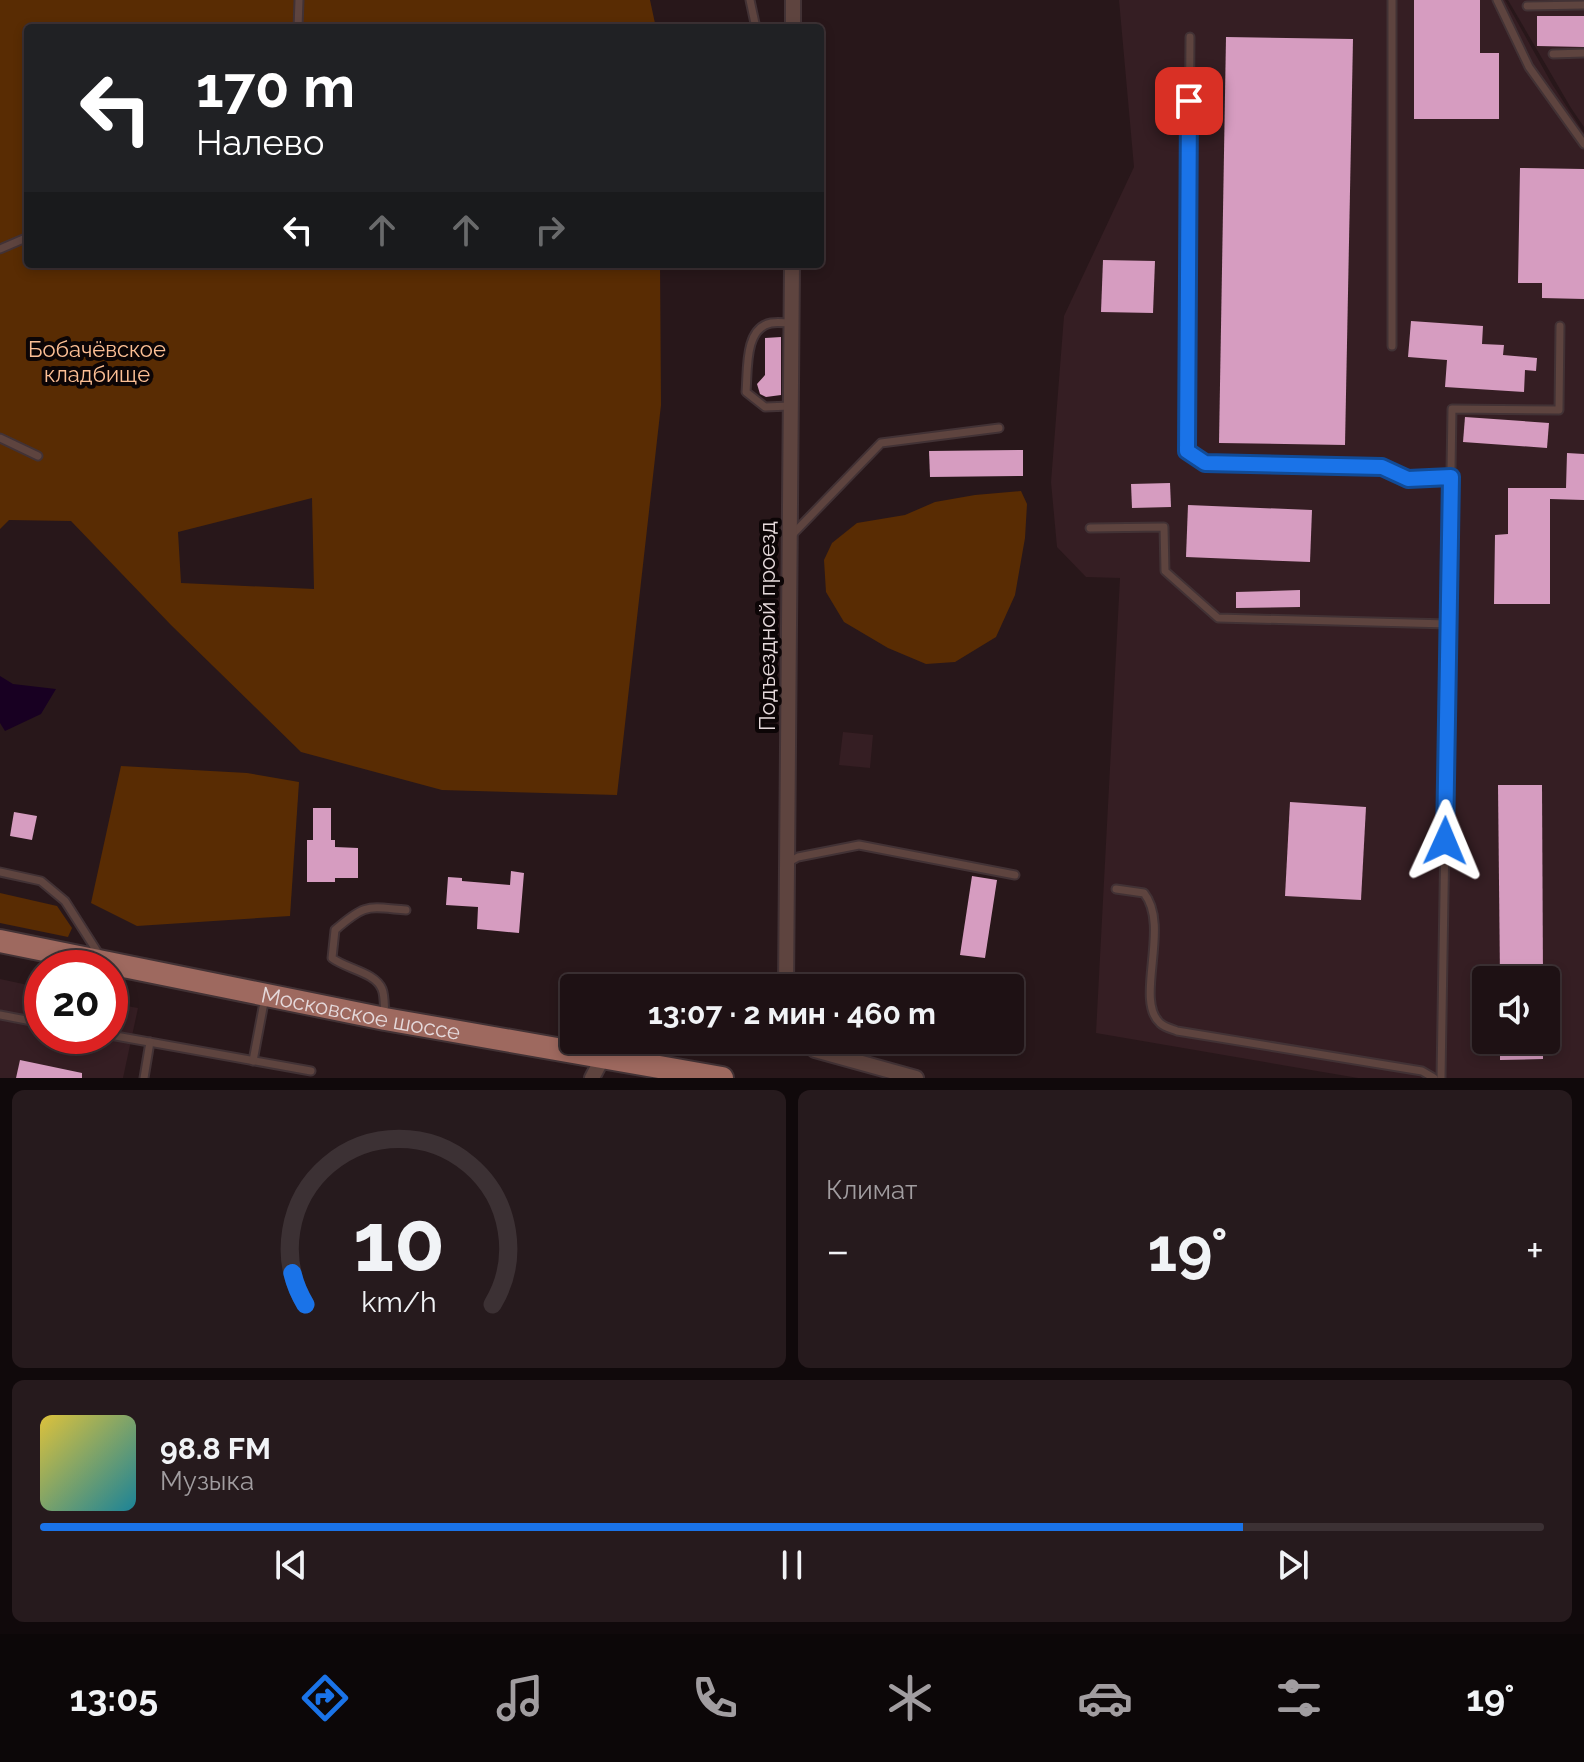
<!DOCTYPE html>
<html lang="ru">
<head>
<meta charset="utf-8">
<style>
	:root { --surface:#1e1114; --page:#261a1d; --text:#f1f3f6; --muted:#a19da0; --line:#3c3134; --accent:#1a73e8 }
	body { margin:0; font-family:Raleway,sans-serif; background:var(--page); color:var(--text); height:100vh; display:flex; flex-direction:column; font-size:30px; white-space:nowrap }
	* { box-sizing:border-box; margin:0 }
	p { font-size:26px; color:var(--muted) }
	.icon { flex:none; width:44px; height:44px; fill:none; stroke:currentColor; stroke-width:2; stroke-linecap:round; stroke-linejoin:round }
	.map { position:relative; height:1078px; overflow:hidden }
	.details { display:flex; flex-direction:column; gap:12px; padding:12px; background:#10090b; flex:1 }
	.details>* { flex:none }
	.top-card { position:absolute; left:24px; top:24px; width:800px; height:244px; border-radius:8px; box-shadow:0 4px 12px #0003,0 0 0 2px var(--line); background:#202124; color:#fff; overflow:hidden }
	.tools { position:absolute; left:1472px; top:966px; display:grid; gap:16px }
	.tools a { display:grid; place-items:center; width:88px; height:88px; border-radius:8px; background:var(--surface); box-shadow:0 4px 12px #0003,0 0 0 2px var(--line); font-size:40px }
	.speed { position:absolute; left:24px; top:950px; display:flex; gap:16px; font-size:40px; font-weight:700; text-align:center }
	.speed>* { display:grid; place-content:center; width:104px; height:104px; border-radius:50%; background:var(--surface); box-shadow:0 4px 12px #0003,0 0 0 2px var(--line); line-height:1 }
	.speed .limit { border:12px solid #d22; background:#fff; color:#111 }
	.pin { position:absolute; display:grid; place-items:center; width:68px; height:68px; color:#fff; margin:-34px; border-radius:16px; box-shadow:0 4px 12px #0006 }
	.me { position:absolute; width:88px; margin:-44px; rotate:1deg; stroke-linejoin:round; filter:drop-shadow(0 0 6px #0008) }
	.turn { display:flex; align-items:center; gap:28px; height:168px; padding:0 40px; font-size:36px }
	.turn .icon { width:104px; height:104px; stroke-width:2.5 }
	.turn b { display:block; font-size:56px; line-height:68px }
	.lanes { display:flex; align-items:center; height:76px; padding:0 40px; background:#0003; justify-content:center; gap:40px; direction:ltr }
	.lanes .off { opacity:.35 }
	.big { font-size:60px; font-weight:700; line-height:1.1 }
	.details .card { flex:1; display:flex; flex-direction:column; justify-content:center; gap:12px; min-width:0; padding:0 28px; border-radius:12px; background:var(--page) }
	.details .dial { align-items:center; gap:0 }
	.dial svg { height:208px; overflow:visible; fill:none; stroke:var(--line); stroke-width:7; stroke-linecap:round; text-anchor:middle }
	.dial text { fill:var(--text); stroke:none }
	.song { display:flex; align-items:center; gap:24px }
	.cover { width:96px; height:96px; border-radius:12px; background:linear-gradient(135deg,hsl(50 70% 55%),hsl(190 70% 35%)) }
	.played { height:8px; border-radius:4px; background:linear-gradient(90deg,var(--accent) 80%,var(--line) 80%) }
	.keys { display:flex; justify-content:space-around; direction:ltr }
	.heat { display:flex; justify-content:space-between; align-items:center; font-size:44px; direction:ltr }
	.details .tiles { flex:1; display:grid; gap:12px; grid-template-columns:1fr 1fr }
	.card:last-child { grid-column:span 2 }
	.trip { position:absolute; left:560px; top:974px; width:464px; height:80px; border-radius:8px; background:var(--surface); box-shadow:0 4px 12px #0003,0 0 0 2px var(--line); font-weight:700; line-height:80px; text-align:center }
	.tabs { display:flex; height:128px; justify-content:space-around; align-items:center; background:#0c0708; color:var(--muted) }
	.tabs .icon { width:56px; height:56px }
	.tabs .current { color:var(--accent) }
	.tabs b { font-size:36px; color:var(--text) }
	.map>svg:first-child { display:block }
	.built { fill:#351e23; fill-rule:evenodd }
	.green { fill:#592c03; fill-rule:evenodd }
	.water { fill:#180022 }
	.building { fill:#d69cc0 }
	.lines { fill:none; stroke-linecap:round; stroke-linejoin:round }
	.service-casing { stroke:#423235; stroke-width:11 }
	.minor-casing { stroke:#423235; stroke-width:18 }
	.primary-casing { stroke:#423235; stroke-width:26 }
	.service { stroke:#5e443f; stroke-width:7 }
	.minor { stroke:#5e443f; stroke-width:14 }
	.primary { stroke:#9e695f; stroke-width:22 }
	.route-casing { stroke:#114b97; stroke-width:20 }
	.route { stroke:#1a73e8; stroke-width:14 }
	.labels { text-anchor:middle; stroke-width:8; stroke-linejoin:round; paint-order:stroke }
	.park-label { font-size:22px; fill:#fcbf95; stroke:#0c0506 }
	.street-label { font-size:22px; fill:#e5d9db; stroke:#0c0506 }
</style>
</head>
<body>
<div class="map">
<svg width="1584" height="1078" viewBox="0 0 1584 1078">
	<rect width="100%" height="100%" fill="#28171a"/>
	<g class="built">
		<path d="M1119,0H1505L1552,84L1584,133V1078H1358L1096,1033L1120,578L1086,577L1057,547L1051,482L1064,316L1134,167ZM1486,980H1546V1040H1486Z"/>
		<path d="M1508,0H1584V127L1571,108Z"/>
		<path d="M843,732L873,735L870,768L839,765Z"/>
		<path d="M0,979L42,988V1036H110V1003L138,1008L123,1078H0Z"/>
	</g>
	<g class="green">
		<path d="M0,0H650L656,28H28V264H660L661,405L617,795L442,790L301,752L171,625L71,521L9,520L0,529ZM312,498L314,589L181,583L178,532Z"/>
		<path d="M1021,491L1027,504L1025,538L1015,595L996,637L955,662L926,664L888,648L844,622L826,592L824,560L832,543L857,523L905,515L935,502L975,495Z"/>
		<path d="M121,766L247,773L299,782L290,916L137,926L91,903Z"/>
		<path d="M0,893L57,906L72,928L68,937L0,923Z"/>
	</g>
	<path class="water" d="M0,676L13,684L56,689L41,714L5,731L0,723Z"/>
	<g class="building">
		<path d="M1414,0H1480V53H1499V119H1414Z"/>
		<path d="M1537,16H1584V47L1537,46Z"/>
		<path d="M1226,37L1353,39L1345,445L1219,443Z"/>
		<path d="M1520,168L1584,169V299L1542,298V283H1518Z"/>
		<path d="M1103,260L1155,261L1153,313L1101,312Z"/>
		<path d="M1411,321L1483,326L1482,344L1504,345L1503,355L1537,358L1536,371L1525,370L1524,392L1445,387L1447,360L1408,357Z"/>
		<path d="M781,337V395L766,397L760,394L757,384L765,375V338Z"/>
		<path d="M1465,417L1549,423L1547,448L1463,442Z"/>
		<path d="M1023,450V476L930,477L929,451Z"/>
		<path d="M1567,453L1584,454V500L1550,499V604H1494L1495,535L1508,534V488H1566Z"/>
		<path d="M1170,483L1171,507L1132,508L1131,484Z"/>
		<path d="M1188,505L1312,510L1310,562L1186,557Z"/>
		<path d="M1300,590V607L1236,608V592Z"/>
		<path d="M1498,785H1542L1543,980H1500Z"/>
		<path d="M1290,802L1366,807L1361,900L1285,896Z"/>
		<path d="M313,808H331V840H335V847L358,848V878H335V882H307V840H313Z"/>
		<path d="M14,812L37,816L32,840L10,836Z"/>
		<path d="M511,871L524,873L519,933L477,929L478,907L446,905L448,877L462,878V881L510,885Z"/>
		<path d="M972,876L997,880L985,958L960,955Z"/>
		<path d="M1500,1040H1543V1059L1500,1060Z"/>
		<path d="M20,1060L82,1073V1078H16Z"/>
	</g>
	<g class="lines">
		<defs>
			<g id="service">
				<path d="M750,0L756,28"/>
				<path d="M1392,0V346"/>
				<path d="M1497,0L1529,67L1584,144"/>
				<path d="M1527,6L1584,5"/>
				<path d="M298,28L299,0"/>
				<path d="M1190,37L1187,451L1205,463L1382,467L1408,479L1451,477"/>
				<path d="M1553,54L1584,53"/>
				<path d="M0,249L28,237"/>
				<path d="M790,406L765,407L746,392C748,371 744,328 771,323C777,322 785,323 791,323"/>
				<path d="M0,438L38,456"/>
				<path d="M1090,528L1164,527L1165,571L1218,618L1448,624"/>
				<path d="M790,537L881,443L999,428"/>
				<path d="M789,862L798,857L859,845L1015,875"/>
				<path d="M0,872L41,881L65,901L100,956"/>
				<path d="M1116,889L1144,893C1171,926 1134,1000 1160,1023C1164,1027 1172,1029 1177,1031L1422,1071L1434,1078"/>
				<path d="M0,1015L42,1023"/>
				<path d="M385,1016C384,1008 385,996 382,989C375,972 346,969 332,958L335,930C366,903 367,907 406,910"/>
				<path d="M110,1035L311,1071"/>
				<path d="M253,1061L265,997"/>
				<path d="M144,1078L150,1042"/>
				<path d="M1441,1078L1452,409L1559,410L1560,326"/>
			</g>
			<g id="minor">
				<path d="M793,0V28"/>
				<path d="M786,988L792,264"/>
				<path d="M804,1040L815,1050L916,1078"/>
				<path d="M592,1078L602,1059"/>
			</g>
			<g id="primary">
				<path id="s1" d="M0,941L385,1019L722,1078"/>
			</g>
		</defs>
		<use href="#service" class="service-casing"/>
		<use href="#minor" class="minor-casing"/>
		<use href="#primary" class="primary-casing"/>
		<use href="#service" class="service"/>
		<use href="#minor" class="minor"/>
		<use href="#primary" class="primary"/>
	</g>
	<g class="lines">
		<defs>
			<path id="route" d="M1189,101L1187,451L1205,463L1382,467L1408,479L1451,477L1445,841"/>
		</defs>
		<use href="#route" class="route-casing"/>
		<use href="#route" class="route"/>
	</g>
	<g class="labels">
		<g class="park-label">
			<text x="97" y="357">Бобачёвское<tspan x="97" dy="25">кладбище</tspan></text>
		</g>
		<g class="street-label">
			<text transform="translate(767 626) rotate(-90)" y="8">Подъездной проезд</text>
			<text dy="8" stroke="none"><textPath href="#s1" startOffset="368">Московское шоссе</textPath></text>
		</g>
	</g>
</svg>
<div class="tools">
<a><svg class="icon" aria-label="sound" viewBox="0 0 24 24"><path d="M4 9h4l5-4v14l-5-4H4zM17 9q2 3 0 6"/></svg></a>
</div>
<div class="speed"><div class="limit">20</div></div>
<div class="pin" style="left:1189px;top:101px;background:#d93025"><svg class="icon" aria-label="arrive" viewBox="0 0 24 24"><path d="M6 21V4h12l-3 4 3 4H6"/></svg></div>
<svg class="me" style="left:1445px;top:841px" viewBox="-20 -20 40 40"><path d="M0-17L14 15 0 8-14 15z" fill="#1a73e8" stroke="#fff" stroke-width="4"/></svg>
<div class="trip">13:07 · 2 мин · 460 m</div>
<div class="top-card">
<div class="turn"><svg class="icon" aria-label="left" viewBox="0 0 24 24"><path d="M17 20v-9H6M10 6l-5 5 5 5"/></svg><div><b>170 m</b>Налево</div></div>
<div class="lanes"><svg class="icon" aria-label="left" viewBox="0 0 24 24"><path d="M17 20v-9H6M10 6l-5 5 5 5"/></svg><svg class="icon off" aria-label="ahead" viewBox="0 0 24 24"><path d="M12 20V5M6 11l6-6 6 6"/></svg><svg class="icon off" aria-label="ahead" viewBox="0 0 24 24"><path d="M12 20V5M6 11l6-6 6 6"/></svg><svg class="icon off" aria-label="right" viewBox="0 0 24 24"><path d="M7 20v-9h11M14 6l5 5-5 5"/></svg></div>
</div>
</div>
<section class="details">
<div class="tiles">
<div class="card dial"><svg viewBox="0 0 100 80">
<path d="M14 69A42 42 0 1 1 86 69"/>
<path d="M14 69A42 42 0 0 1 9 57" stroke="#1a73e8"/>
<text x="50" y="56" font-size="32" font-weight="700">10</text>
<text x="50" y="72" font-size="11">km/h</text>
</svg></div>
<div class="card"><p>Климат</p>
<div class="heat"><a>−</a><b class="big">19°</b><a>+</a></div>
</div>
<div class="card">
<div class="song"><i class="cover"></i><div><b>98.8 FM</b><p>Музыка</p></div></div>
<div class="played"></div>
<div class="keys"><svg class="icon" aria-label="previous" viewBox="0 0 24 24"><path d="M18 5L8 12l10 7zM5 5v14"/></svg><svg class="icon" aria-label="pause" viewBox="0 0 24 24"><path d="M8 5v14M16 5v14"/></svg><svg class="icon" aria-label="next" viewBox="0 0 24 24"><path d="M6 5l10 7-10 7zM19 5v14"/></svg></div>
</div>
</div>
</section>
<nav class="tabs">
<b>13:05</b>
<svg class="icon current" aria-label="directions" viewBox="0 0 24 24"><path d="M12 3l9 9-9 9-9-9zM9 14v-3h6M13 9l2 2-2 2"/></svg>
<svg class="icon" aria-label="music" viewBox="0 0 24 24"><path d="M9 18V5l10-2v13"/><circle cx="6" cy="18" r="3"/><circle cx="16" cy="16" r="3"/></svg>
<svg class="icon" aria-label="phone" viewBox="0 0 24 24"><path d="M5 4h4l2 5-3 2q2 4 5 5l2-3 5 2v4C11 20 4 13 5 4z"/></svg>
<svg class="icon" aria-label="climate" viewBox="0 0 24 24"><path d="M12 3v18M4 7l16 10M4 17L20 7"/></svg>
<svg class="icon" aria-label="car" viewBox="0 0 24 24"><path d="M5 17H2v-5l4-1 3-4h7l3 4 3 1v5h-3M9 17h6M6 11h13"/><circle cx="7" cy="17" r="2"/><circle cx="17" cy="17" r="2"/></svg>
<svg class="icon" aria-label="filters" viewBox="0 0 24 24"><path d="M4 7h16M4 17h16"/><circle cx="9" cy="7" r="2"/><circle cx="15" cy="17" r="2"/></svg>
<b>19°</b>
</nav>
</body>
</html>
